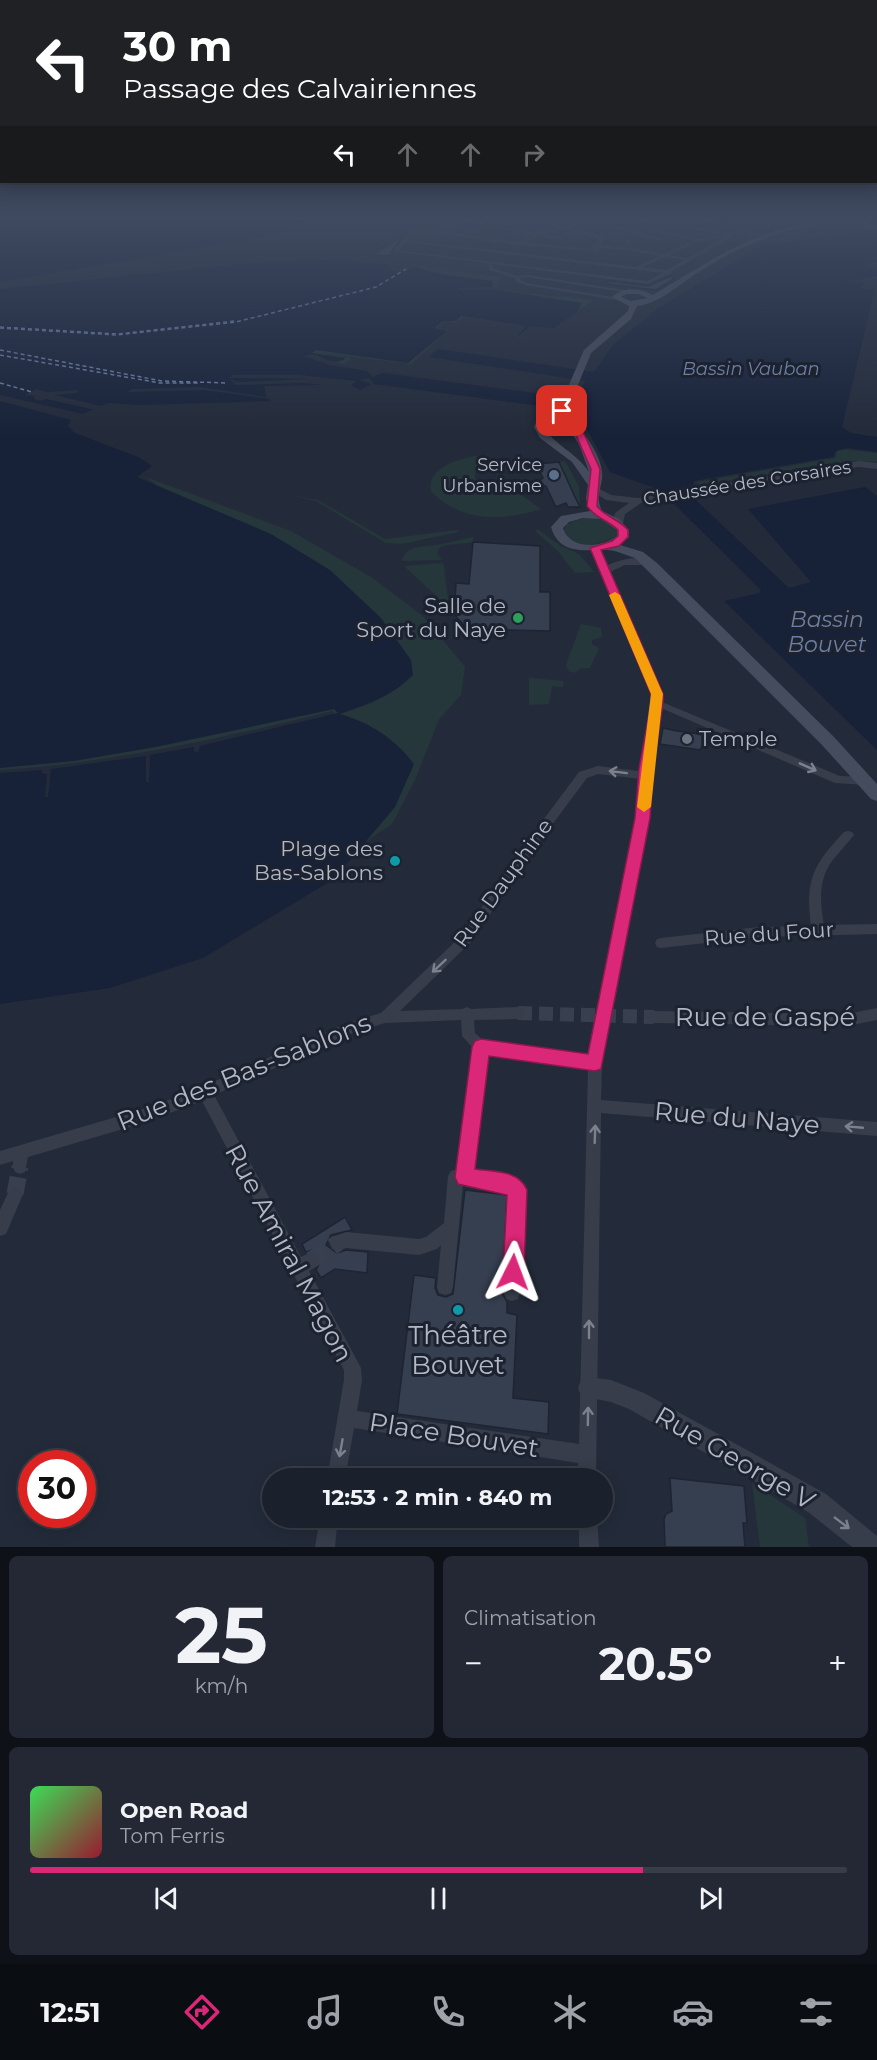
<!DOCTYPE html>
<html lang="fr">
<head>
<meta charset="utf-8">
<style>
	:root { --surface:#1a202c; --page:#232834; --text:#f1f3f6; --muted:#9fa3a9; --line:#383e48; --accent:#db2777 }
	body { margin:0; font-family:Montserrat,sans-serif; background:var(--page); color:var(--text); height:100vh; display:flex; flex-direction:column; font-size:22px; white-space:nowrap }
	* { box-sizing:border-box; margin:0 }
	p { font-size:20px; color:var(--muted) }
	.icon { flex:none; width:33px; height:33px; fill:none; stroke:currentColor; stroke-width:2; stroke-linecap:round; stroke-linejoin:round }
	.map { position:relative; height:1547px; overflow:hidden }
	.panel { display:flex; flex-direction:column; gap:9px; padding:9px; background:#0e1218; flex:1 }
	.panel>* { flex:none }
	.guide { position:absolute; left:0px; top:0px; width:878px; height:183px; box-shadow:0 3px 15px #0003,0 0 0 2px var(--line); background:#202124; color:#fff; overflow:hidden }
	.speed { position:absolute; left:18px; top:1450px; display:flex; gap:12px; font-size:30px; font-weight:700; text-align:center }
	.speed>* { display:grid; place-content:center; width:78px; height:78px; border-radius:50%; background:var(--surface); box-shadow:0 3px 15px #0003,0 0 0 2px var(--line); line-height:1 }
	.speed .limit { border:9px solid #d22; background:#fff; color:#111 }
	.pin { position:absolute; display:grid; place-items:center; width:51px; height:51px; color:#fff; margin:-26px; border-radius:12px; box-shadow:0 3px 9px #0006 }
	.me { position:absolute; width:66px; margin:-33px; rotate:3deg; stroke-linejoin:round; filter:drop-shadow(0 0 4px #0008) }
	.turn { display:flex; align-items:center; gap:21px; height:126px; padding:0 24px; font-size:27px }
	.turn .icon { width:78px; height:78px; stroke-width:2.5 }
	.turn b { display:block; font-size:42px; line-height:51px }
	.lanes { display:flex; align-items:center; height:57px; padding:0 24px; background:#0003; justify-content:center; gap:30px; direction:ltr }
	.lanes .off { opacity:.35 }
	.big { font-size:45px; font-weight:700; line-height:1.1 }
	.panel .widget { flex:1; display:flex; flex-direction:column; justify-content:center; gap:9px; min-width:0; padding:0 21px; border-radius:9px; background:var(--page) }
	.panel .dial { align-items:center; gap:0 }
	.dial b { font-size:78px; line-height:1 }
	.song { display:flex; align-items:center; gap:18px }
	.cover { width:72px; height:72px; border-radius:9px; background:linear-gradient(135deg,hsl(130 70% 55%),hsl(350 70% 35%)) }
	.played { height:6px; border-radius:3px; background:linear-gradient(90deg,var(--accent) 75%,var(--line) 75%) }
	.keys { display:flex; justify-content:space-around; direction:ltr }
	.heat { display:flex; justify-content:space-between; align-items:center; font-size:33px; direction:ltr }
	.panel .tiles { flex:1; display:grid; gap:9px; grid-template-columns:1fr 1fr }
	.widget:last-child { grid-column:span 2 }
	.trip { position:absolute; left:262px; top:1468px; width:351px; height:60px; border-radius:30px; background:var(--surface); box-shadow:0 3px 15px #0003,0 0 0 2px var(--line); font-weight:700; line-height:60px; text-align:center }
	.menu { display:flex; height:96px; justify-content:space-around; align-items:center; background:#0a0d12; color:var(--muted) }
	.menu .icon { width:42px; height:42px }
	.menu .selected { color:var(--accent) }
	.menu b { font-size:27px; color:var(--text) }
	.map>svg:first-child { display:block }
	.green { fill:#25373b }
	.water { fill:#172138 }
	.pier { fill:#232b3a }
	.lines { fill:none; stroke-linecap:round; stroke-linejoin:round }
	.ferry { stroke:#6c7fa4; stroke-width:1.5; stroke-dasharray:4 3; stroke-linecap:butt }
	.building { fill:#353f50; stroke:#1e2431; stroke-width:1.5 }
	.minor-tunnel-far2 { stroke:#38404f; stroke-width:4.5; stroke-dasharray:4.5 2; stroke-linecap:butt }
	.minor-tunnel-far1 { stroke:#38404f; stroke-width:14; stroke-dasharray:14 7; stroke-linecap:butt }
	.minor-tunnel { stroke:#38404f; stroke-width:17; stroke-dasharray:17 8; stroke-linecap:butt }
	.minor { fill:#373d4b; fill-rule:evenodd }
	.tertiary { fill:#373d4b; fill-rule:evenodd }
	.secondary { fill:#454c5d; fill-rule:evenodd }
	.oneway { stroke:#7b818f }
	.route { fill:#db2777; stroke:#8e194d; stroke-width:1.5 }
	.slow { fill:#f59e0b }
	.service-dot { fill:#5c6f8a; stroke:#1c222f; stroke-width:2 }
	.leisure-dot { fill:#2e9e5b; stroke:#1c222f; stroke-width:2 }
	.worship-dot { fill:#6b7280; stroke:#1c222f; stroke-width:2 }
	.culture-dot { fill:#0f9aa8; stroke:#1c222f; stroke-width:2 }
	.labels { text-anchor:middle; stroke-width:6; stroke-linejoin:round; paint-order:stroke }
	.far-water-label { font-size:18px; font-style:italic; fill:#6c7fa4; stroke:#1c222f }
	.far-poi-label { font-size:18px; fill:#b2b8c6; stroke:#1c222f; text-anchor:end }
	.far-street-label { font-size:18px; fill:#b2b8c6; stroke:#1c222f }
	.poi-label { font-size:21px; fill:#b2b8c6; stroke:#1c222f; text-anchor:end }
	.street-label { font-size:21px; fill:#b2b8c6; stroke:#1c222f }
	.water-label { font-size:22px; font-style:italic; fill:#6c7fa4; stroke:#1c222f }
	.near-street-label { font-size:26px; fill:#b2b8c6; stroke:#1c222f }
	.near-poi-label { font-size:26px; fill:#b2b8c6; stroke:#1c222f }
</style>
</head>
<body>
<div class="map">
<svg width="877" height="1547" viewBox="0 0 877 1547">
	<rect width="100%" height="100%" fill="#232b3a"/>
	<g class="green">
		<path d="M416,266L504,277L496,284L500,287L459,288V290H497L594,300L553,328L530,325L520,337L516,336L526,326L464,317L456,323L445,321L437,328L449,330L411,364L315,352L351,358L344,364L302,353L455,291L398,271Z"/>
		<path d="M842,449L877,453V462L849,461L700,485L697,482L835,458L837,451Z"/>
		<path d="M480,455L491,459L475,473V479L503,491L513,489L541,509C503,521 461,523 431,491C426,466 463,458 480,455Z"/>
		<path d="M565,461L579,486L580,507L559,462Z"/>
		<path d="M146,477L291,531L371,577L423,616L465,667L461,695L439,719L415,780L392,824L325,868L335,715L333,711C223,738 113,763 0,770V736L165,492Z"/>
		<path d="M284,494L318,500L385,539L457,530L459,532L402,544L386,543L316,501Z"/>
		<path d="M587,517L606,520L615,525L619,535C603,544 574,553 564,530L567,524Z"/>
		<path d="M537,529L561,546L579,554L594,572L575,573L558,551L536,532Z"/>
		<path d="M473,537V542L441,546L437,553L442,560L402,561C405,545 423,547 435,545C447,544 460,539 473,537Z"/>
		<path d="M443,563C447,578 444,591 452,605L447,606L404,566Z"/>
		<path d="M581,624L601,628L602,637L592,640V644L599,648L590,668H582L574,673L569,671L566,665Z"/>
		<path d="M529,678L564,681L563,687L552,686L549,704L529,705Z"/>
		<path d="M752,1483L805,1518L809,1547H760Z"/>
	</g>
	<g class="water">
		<path d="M0,220H303L271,236L0,282Z"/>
		<path d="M871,230L877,232V262L863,265L877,269V276L846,282H866L861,288L873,290L876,284L842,427L851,433L877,437V452L848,448L836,451L833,457L694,481L693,485L682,487L789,588L811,582L748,509L865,487L877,496V750L724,601L759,593L761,590L660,490L610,472L577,411L374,384L370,378L359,380L371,384L361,390L353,387L352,384L357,381L300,375H233L230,378L309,379L238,382L230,379L235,385L306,383L321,385L264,386L266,397L201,387L132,389L128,392L204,390L270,399V401L139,405L108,403L83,414L0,395V289L262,262L337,260L388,264L387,269L398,272L415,267L446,275L494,281L492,287L459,288V290H496L582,303L577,312L554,328L530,326L519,336H517L526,326L461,316L456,321H443L435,328L447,331L408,363L316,350L312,353L346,358C331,369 317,350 303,356L330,365L367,371L373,377L383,373L572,398L586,381L429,357L438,349L594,372L613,345L657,309L760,246Z"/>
		<path d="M0,401L71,420L68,426L75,433L138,457L152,466L137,477L271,534L330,570L381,618L411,660L413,675C392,696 367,705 340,714C371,723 394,738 414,764L395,807L334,879L203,958L110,988L0,1004V773L42,770V773L47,774L45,797H48L51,769L146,756V782H149L150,755L194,747V751L198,753L200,746L338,713L334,709L156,747L74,761L0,768Z"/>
	</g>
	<g class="pier">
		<path d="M36,389L47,392L79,390L77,393L54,395L102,406L96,410L46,399L40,401L34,399L35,396L25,395Z"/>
		<path d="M0,395L84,416L46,410L73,419L0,401Z"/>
	</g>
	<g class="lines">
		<g class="ferry">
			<path d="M0,327L118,334L235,321"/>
			<path d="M0,328L117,335L236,322L376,287L406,269"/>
			<path d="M0,350L162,381L228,383"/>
			<path d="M0,355L160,383H200"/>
			<path d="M0,383L32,392"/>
		</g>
	</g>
	<g class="building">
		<path d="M404,235L389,256L372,255Z"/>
		<path d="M671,276L674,279L656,290L603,283L608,281L648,286Z"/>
		<path d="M559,462L575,497L580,507H568L566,503L556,507L546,486L537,483L543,478L536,464Z"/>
		<path d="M473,542L540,546V592H550V631L467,629L454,614L456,583L469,584Z"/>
		<path d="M663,728L677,731L708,735L700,750L660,744Z"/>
		<path d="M465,1190L507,1195L502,1293L507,1302V1313L517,1315L513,1398L549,1402L548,1434L397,1414L414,1275L436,1278L435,1288L438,1295L446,1297L453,1294Z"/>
		<path d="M345,1217L352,1230L331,1235L326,1245L337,1253L346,1250L368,1252L367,1273L335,1269L321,1278L316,1270L321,1261L319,1253L312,1250L306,1252L302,1244Z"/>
		<path d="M670,1478L744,1486L747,1523H743L745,1547H665L664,1519L666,1514L672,1511Z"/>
	</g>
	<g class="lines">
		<g class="minor-tunnel-far2">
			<path d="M594,221L601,223"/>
			<path d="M743,222L750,221"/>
			<path d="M727,225L733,223"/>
			<path d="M626,242L633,244"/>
		</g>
		<path class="minor-tunnel-far1" d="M518,1013L654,1017"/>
		<g class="minor-tunnel">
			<path d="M15,1194L20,1167"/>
			<path d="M311,1260L338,1243"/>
		</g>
		<g class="minor">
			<path d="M459,220H466L536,233L559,228L533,220L564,226L598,220L569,228L601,236L603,239L601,245L629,248L664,254L695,240L647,230V228L702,239L718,235L682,226V224L688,225L690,223L719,220L690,225L720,233V235L789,220H795L731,235L732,237L672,271V273L648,284L393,251L414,228L519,242L533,235ZM564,229L597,238L599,239L596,245L589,246L595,249L525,243L538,236L562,240V238L542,234ZM415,230L519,245L594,251L596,253L600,248L629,250L659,256L636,267L407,240ZM727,236L688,258L669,255L694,243ZM405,242L663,273L647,281L398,250ZM665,257L684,260L667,270L642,267Z"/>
			<path d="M646,220H652L623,227L621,226Z"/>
			<path d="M601,222L662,239V240L658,241L599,224Z"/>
			<path d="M440,223L477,231L479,232L477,233L438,225Z"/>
			<path d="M749,232L765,235V236L763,237L747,234Z"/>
			<path d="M489,265H493V268L517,276L528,275L638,292L635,294L528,277L520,278V280L527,283L619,298L616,300L526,285L516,282L515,278L489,270Z"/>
			<path d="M657,700L840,776L866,777L871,781L866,785L835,783L654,705L652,703L654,701Z"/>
			<path d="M598,766L646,772L651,776L649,818L602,1063L601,1100L877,1122V1136L601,1113L596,1479H578V1463L354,1428L345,1479H327L344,1380V1370L202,1101L140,1124L28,1157L25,1172L20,1174L15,1172L13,1167V1161L0,1165V1151L140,1110L186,1094L347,1023L381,1013L464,933L523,847L579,772ZM598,774L641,779L637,818L590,1056L484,1041L475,1033L474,1020L518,1019L523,1017L525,1013L523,1009L518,1007L471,1009L467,1007L462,1009L400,1011L472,941L531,853L587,778ZM461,1020L462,1036L474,1049L459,1169L451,1171L448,1176L444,1223L426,1237L419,1239L346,1232L332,1237L330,1243L332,1249L338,1251L346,1248L419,1255L437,1249L441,1245L437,1287L439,1293L445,1295L451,1293L453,1287L463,1184L498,1188L509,1193L504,1293L506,1299L512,1301L518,1299L520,1293L525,1190C517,1172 490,1171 473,1170L487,1054L588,1068L579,1444L357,1411L362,1380L361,1368L309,1271L317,1266L319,1260L317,1254L311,1252L301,1257L214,1095L355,1032L385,1023Z"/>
			<path d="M848,831L852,832L854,835C847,844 839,852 832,861C818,880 820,903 824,925L877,924V934L759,937L661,948L657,947L655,943L657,939L661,938L759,927L811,926C805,880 813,865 844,832Z"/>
			<path d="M877,1008V1020L847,1026L654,1023L649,1021L647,1017L649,1013L654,1011L847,1014Z"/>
			<path d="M15,1186L20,1189L23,1194L6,1234L0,1236V1210L10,1189Z"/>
			<path d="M320,1518H338L335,1547H315Z"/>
			<path d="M579,1518H597L599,1547H579Z"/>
		</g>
		<g class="tertiary">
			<path d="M859,461L877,463V469L859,467L834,470L641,503L625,514L623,523L618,526L613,523L615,513L629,503L606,500L587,488L592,485L611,495L638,498Z"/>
			<path d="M595,545L600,548L608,565C620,560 640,554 652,562L647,565H625L610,572L663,695L653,776L646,781L639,776L651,695L590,548Z"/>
			<path d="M589,1377L611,1380L644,1393L826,1494L877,1536V1547H852L808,1512L629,1409L611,1402L581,1396L578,1388L581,1380Z"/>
		</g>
		<path class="secondary" d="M829,220L854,221L877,226V230C811,214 748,239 693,276C676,287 658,304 637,306L631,319L591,353L567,412C580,429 605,456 602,479C600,492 596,498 602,511L619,519L629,530V537L620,545L643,552L657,563L834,737L877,784V801L871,799L822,745L635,558C626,555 615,550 607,550C584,550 559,555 551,527L561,516L590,511L586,498L588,485L572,462L540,438L534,427L537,420L558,410L584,350L628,311L629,306L612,297C624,286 640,288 653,295C715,258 755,228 829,220ZM626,294H638L648,298L631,301L621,297ZM560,417L579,444L589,472C577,453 554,445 544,427ZM583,518L601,519L617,530V536C601,548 570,550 563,528L569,522Z"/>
	</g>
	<defs><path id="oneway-shaft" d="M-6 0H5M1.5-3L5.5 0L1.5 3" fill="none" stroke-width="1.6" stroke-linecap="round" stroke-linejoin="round" transform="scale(1.5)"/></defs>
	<g class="oneway">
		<use href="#oneway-shaft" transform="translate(808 767) rotate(24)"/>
		<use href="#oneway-shaft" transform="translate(618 772) rotate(-173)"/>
		<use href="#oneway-shaft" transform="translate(439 966) rotate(137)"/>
		<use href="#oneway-shaft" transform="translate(854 1127) rotate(-175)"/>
		<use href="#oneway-shaft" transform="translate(595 1134) rotate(-88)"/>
		<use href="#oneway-shaft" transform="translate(589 1329) rotate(-90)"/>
		<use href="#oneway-shaft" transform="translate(588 1416) rotate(-89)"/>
		<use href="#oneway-shaft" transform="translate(341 1448) rotate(100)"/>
		<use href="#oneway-shaft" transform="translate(842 1523) rotate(37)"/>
	</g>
	<linearGradient id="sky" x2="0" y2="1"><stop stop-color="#131820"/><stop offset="0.5" stop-color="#3f4a60"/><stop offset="1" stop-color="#3f4a60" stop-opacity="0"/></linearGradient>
	<rect width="877" height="436" fill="url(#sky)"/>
	<path class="route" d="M559,409H565L584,434L600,469L597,506C605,517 619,519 628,530V537L619,546L601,550L663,694V703L653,769L650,818L601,1069L595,1071L489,1056L475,1169C494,1172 519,1170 527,1190L524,1272L521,1280L513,1283L506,1280L503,1272L507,1195L458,1184L455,1177L472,1047L475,1041L481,1039L588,1054L635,818L639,769L651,703V694L590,548L612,541L618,536V530C608,520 596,519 587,506L591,469L576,435Z"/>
	<path class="slow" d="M615,592L620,595L663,694L651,807L644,812L637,807L651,694L609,595Z"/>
	<circle class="service-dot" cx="554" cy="475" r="6"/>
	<circle class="leisure-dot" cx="518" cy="618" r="6"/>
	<circle class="worship-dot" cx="687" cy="739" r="6"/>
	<g class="culture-dot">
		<circle cx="395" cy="861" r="6"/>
		<circle cx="458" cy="1310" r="6"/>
	</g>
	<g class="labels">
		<g class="far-water-label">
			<text x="751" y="375">Bassin Vauban</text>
		</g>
		<g class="far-poi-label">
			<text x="542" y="471">Service<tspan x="542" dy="21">Urbanisme</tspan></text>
		</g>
		<g class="far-street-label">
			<text transform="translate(747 483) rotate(-9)" y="6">Chaussée des Corsaires</text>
		</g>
		<g class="poi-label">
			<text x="506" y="613">Salle de<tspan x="506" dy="24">Sport du Naye</tspan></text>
			<text x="699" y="746" text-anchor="start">Temple</text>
			<text x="383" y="856">Plage des<tspan x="383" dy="24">Bas-Sablons</tspan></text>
		</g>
		<g class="street-label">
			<text transform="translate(503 883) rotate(-54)" y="7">Rue Dauphine</text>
			<text transform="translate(769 934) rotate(-4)" y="7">Rue du Four</text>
		</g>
		<g class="water-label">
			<text x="827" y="627">Bassin<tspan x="827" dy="25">Bouvet</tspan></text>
		</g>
		<g class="near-street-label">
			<text x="765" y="1026">Rue de Gaspé</text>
			<text transform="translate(244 1072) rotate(-22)" y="9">Rue des Bas-Sablons</text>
			<text transform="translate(737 1118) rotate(5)" y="9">Rue du Naye</text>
			<text transform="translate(289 1253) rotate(62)" y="9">Rue Amiral Magon</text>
			<text transform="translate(454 1435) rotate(9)" y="9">Place Bouvet</text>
			<text transform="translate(735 1458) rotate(30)" y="9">Rue George V</text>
		</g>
		<g class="near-poi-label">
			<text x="458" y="1344">Théâtre<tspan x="458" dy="30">Bouvet</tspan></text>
		</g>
	</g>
</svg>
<div class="speed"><div class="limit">30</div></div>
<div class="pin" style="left:562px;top:411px;background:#d93025"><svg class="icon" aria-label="arrive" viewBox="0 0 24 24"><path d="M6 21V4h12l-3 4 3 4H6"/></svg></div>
<svg class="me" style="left:513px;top:1272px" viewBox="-20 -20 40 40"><path d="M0-17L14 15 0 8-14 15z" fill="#db2777" stroke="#fff" stroke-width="4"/></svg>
<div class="trip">12:53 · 2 min · 840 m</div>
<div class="guide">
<div class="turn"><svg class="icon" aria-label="left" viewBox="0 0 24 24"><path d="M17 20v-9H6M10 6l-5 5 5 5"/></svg><div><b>30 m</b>Passage des Calvairiennes</div></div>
<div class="lanes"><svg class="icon" aria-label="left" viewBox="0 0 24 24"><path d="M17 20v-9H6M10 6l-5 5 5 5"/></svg><svg class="icon off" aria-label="ahead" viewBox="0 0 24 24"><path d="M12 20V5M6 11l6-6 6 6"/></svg><svg class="icon off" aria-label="ahead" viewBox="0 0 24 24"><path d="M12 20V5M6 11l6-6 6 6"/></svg><svg class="icon off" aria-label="right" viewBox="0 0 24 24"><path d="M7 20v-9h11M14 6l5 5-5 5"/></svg></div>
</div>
</div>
<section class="panel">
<div class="tiles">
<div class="widget dial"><b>25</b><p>km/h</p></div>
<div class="widget"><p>Climatisation</p>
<div class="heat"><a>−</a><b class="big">20.5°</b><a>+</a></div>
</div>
<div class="widget">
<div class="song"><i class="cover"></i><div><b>Open Road</b><p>Tom Ferris</p></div></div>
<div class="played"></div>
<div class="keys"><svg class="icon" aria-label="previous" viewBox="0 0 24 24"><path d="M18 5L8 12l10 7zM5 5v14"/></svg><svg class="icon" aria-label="pause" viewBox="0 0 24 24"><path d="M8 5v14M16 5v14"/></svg><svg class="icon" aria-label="next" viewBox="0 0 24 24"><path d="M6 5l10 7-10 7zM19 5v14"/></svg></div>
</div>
</div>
</section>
<nav class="menu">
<b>12:51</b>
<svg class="icon selected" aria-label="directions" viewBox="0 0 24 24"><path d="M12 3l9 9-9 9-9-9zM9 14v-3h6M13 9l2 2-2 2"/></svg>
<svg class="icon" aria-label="music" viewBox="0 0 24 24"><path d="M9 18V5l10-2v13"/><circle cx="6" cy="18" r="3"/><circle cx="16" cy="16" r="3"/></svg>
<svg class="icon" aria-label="phone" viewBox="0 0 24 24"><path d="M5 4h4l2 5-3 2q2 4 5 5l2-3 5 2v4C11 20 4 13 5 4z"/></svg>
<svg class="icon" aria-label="climate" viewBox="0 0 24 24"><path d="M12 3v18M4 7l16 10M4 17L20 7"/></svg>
<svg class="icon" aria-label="car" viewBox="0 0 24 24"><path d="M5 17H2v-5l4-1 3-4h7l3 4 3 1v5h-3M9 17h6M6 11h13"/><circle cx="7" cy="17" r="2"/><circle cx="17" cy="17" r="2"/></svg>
<svg class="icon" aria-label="filters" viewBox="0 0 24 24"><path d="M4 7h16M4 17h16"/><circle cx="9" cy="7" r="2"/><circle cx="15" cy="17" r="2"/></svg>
</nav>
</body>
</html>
